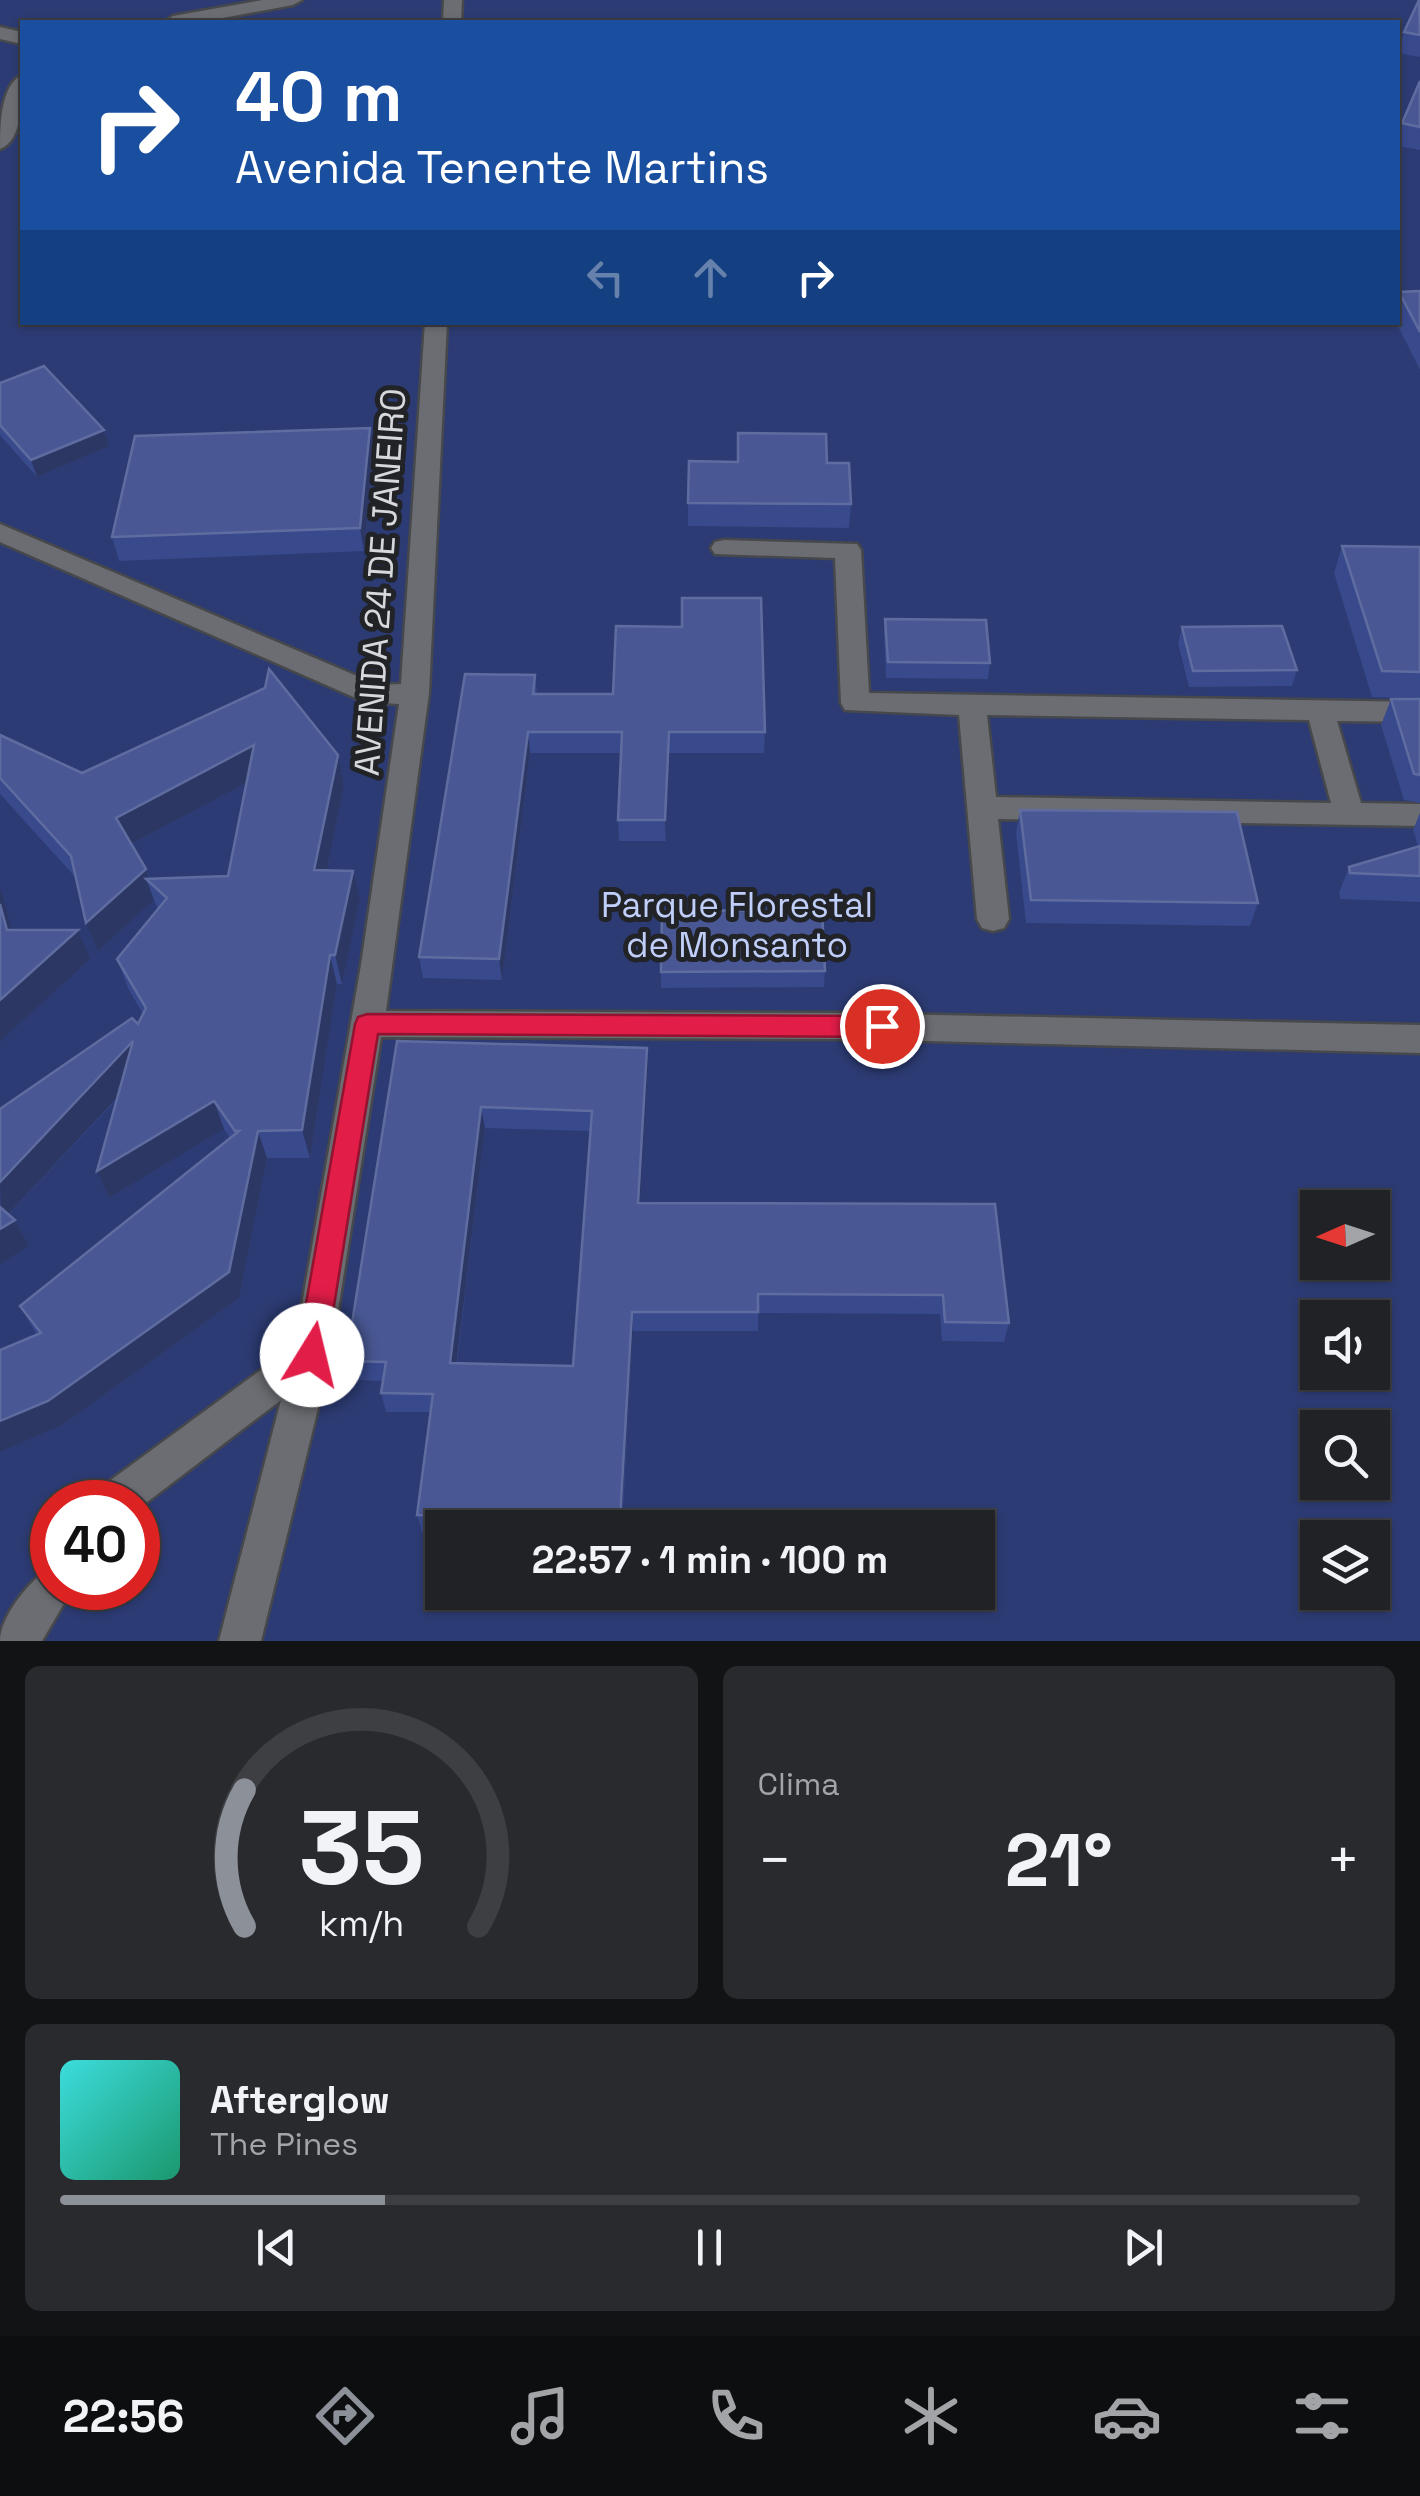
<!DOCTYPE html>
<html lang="pt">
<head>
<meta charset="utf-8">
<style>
	:root { --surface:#202225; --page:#282a2d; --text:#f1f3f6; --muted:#a2a4a7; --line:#3d3f42; --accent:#8c9099 }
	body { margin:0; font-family:"Space Grotesk",sans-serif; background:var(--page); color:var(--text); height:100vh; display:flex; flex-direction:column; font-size:38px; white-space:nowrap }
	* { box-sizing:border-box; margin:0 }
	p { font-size:32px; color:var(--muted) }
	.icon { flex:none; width:55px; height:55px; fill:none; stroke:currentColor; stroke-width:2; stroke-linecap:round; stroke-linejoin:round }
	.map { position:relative; height:1641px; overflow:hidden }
	.sheet { display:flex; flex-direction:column; gap:25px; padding:25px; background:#121314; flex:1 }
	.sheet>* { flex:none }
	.top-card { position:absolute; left:20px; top:20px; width:1380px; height:305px; border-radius:0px; box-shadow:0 2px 8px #0004,0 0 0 2px var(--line); background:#1a4fa0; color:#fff; overflow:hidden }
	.needle { width:65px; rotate:267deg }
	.buttons { position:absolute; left:1300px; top:1190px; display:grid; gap:20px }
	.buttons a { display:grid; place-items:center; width:90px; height:90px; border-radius:0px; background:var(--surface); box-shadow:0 2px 8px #0004,0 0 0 2px var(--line); font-size:50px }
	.speed { position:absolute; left:30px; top:1480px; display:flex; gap:20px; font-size:50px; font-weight:700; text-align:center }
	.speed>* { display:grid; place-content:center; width:130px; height:130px; border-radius:50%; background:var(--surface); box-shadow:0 2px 8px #0004,0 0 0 2px var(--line); line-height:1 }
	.speed .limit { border:15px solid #d22; background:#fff; color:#111 }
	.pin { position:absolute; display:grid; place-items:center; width:85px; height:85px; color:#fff; margin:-42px; border:5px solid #fff; border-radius:50%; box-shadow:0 2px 10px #0007 }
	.me { position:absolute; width:110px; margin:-55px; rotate:9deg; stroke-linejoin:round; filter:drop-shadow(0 0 8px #0008) }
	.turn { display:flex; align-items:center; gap:35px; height:210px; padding:0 50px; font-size:45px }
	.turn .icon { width:130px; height:130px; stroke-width:2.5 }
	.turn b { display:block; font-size:70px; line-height:85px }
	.lanes { display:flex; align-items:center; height:95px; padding:0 50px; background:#0003; justify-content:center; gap:50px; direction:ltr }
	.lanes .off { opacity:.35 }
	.big { font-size:75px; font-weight:700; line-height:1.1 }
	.sheet .widget { flex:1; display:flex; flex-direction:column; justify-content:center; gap:15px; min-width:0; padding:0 35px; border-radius:15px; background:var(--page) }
	.sheet .dial { align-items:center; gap:0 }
	.dial svg { height:260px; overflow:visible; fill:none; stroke:var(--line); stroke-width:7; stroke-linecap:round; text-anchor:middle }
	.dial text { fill:var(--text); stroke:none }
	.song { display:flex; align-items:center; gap:30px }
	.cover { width:120px; height:120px; border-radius:15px; background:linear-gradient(135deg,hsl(180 70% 55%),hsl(160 70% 35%)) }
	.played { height:10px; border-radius:5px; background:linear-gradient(90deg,var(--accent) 25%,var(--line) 25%) }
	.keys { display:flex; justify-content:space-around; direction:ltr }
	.heat { display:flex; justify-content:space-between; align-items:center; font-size:55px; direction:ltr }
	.sheet .tiles { flex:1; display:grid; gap:25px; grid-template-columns:1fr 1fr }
	.widget:last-child { grid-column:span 2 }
	.trip { position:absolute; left:425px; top:1510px; width:570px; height:100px; border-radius:0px; background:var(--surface); box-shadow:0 2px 8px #0004,0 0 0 2px var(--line); font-weight:700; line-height:100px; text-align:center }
	.dock { display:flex; height:160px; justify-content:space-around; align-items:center; background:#0d0e0f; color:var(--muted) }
	.dock .icon { width:70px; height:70px }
	.dock .selected { color:var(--accent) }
	.dock b { font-size:45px; color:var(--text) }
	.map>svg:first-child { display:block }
	.green { fill:#2c3b73; fill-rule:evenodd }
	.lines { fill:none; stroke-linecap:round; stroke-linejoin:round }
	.minor-casing { stroke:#46484b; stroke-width:5 }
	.minor { fill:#6b6d72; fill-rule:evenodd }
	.wall { fill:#38498c; fill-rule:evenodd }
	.shaded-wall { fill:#2c3764 }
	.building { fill:#495894; stroke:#5f6ca0; stroke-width:2.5; fill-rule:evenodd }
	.route { fill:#e11d48; stroke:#92132f; stroke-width:2.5 }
	.labels { text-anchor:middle; stroke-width:10; stroke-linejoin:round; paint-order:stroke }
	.street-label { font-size:35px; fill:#d7d8db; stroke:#212327 }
	.park-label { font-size:35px; fill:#c0cff9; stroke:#212327 }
</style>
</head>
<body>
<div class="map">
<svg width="1420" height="1641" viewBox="0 0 1420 1641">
	<rect width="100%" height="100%" fill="#2b2d31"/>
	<path class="green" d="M0,0H1420V1641H0ZM22,22H1398V322H22ZM1318,1208H1372V1262H1318ZM1318,1318H1372V1372H1318ZM1318,1428H1372V1482H1318ZM52,1502H138V1588H52ZM442,1528H978V1592H442ZM1318,1538H1372V1592H1318Z"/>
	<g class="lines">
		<defs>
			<g id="minor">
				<path d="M263,0H302L293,5L201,22H164L173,16Z"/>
				<path d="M444,0H462L461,22H443Z"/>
				<path d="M0,27L22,32V44L0,39Z"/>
				<path d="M22,75C23,95 23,141 0,149C0,127 0,85 22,75Z"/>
				<path d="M425,322H447L429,693L386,1011L844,1013L1420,1025V1053L844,1039L381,1037L331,1355L261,1641H219L281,1400L138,1509V1502H94L100,1488L295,1345L361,965L399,704L365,702L0,542V524L378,685L401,684Z"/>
				<path d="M724,540L857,544L861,550L869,693L1420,702V722L1337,721L1361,803L1420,804V826L998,819L1009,919L1004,928L993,931L982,928L977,919L959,715L845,710L841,703L835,558L715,554L711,548L715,542ZM987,715L1309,720L1331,803L996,797Z"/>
				<path d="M52,1568V1588H73L42,1641H0C0,1617 31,1577 52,1568Z"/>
			</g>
		</defs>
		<use href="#minor" class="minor-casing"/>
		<use href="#minor" class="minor"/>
	</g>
	<g class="wall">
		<path d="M1420,0V57L1398,53L1404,32Z"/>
		<path d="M1420,81V150L1398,146L1402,123Z"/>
		<path d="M1420,291V370L1396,322H1398L1399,292Z"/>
		<path d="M0,383L104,430L109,446L37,477L0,435Z"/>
		<path d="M374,451L364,551L119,561L112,537Z"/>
		<path d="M827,463L851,504L849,528L688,526V503Z"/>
		<path d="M1342,546L1420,547V698L1372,697L1334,573Z"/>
		<path d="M885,619L990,663L988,679L886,678L884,635Z"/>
		<path d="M1182,627L1297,670L1292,686L1189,687L1178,643Z"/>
		<path d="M535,675L537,694L765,732L764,753H669L666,841H619L618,820L621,753H530L502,980L423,978L419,957Z"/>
		<path d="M1391,699H1420V803L1404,800L1381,725Z"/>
		<path d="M0,735L82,773L338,755L344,785L327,870L360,900L342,984H337L310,1158H267L239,1298L62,1425L0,1452V1350L37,1335L20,1306L230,1138L224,1129L109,1198L97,1171L118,1098L8,1215L15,1220L29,1246L0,1264V1109L138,1024L143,1014L128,988L117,959L158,909L154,900L98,951L76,878L0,794ZM246,783L228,876L150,879L146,869L132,844Z"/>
		<path d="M1020,810L1258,903L1250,926L1026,923L1016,833Z"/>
		<path d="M1420,813V902L1340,899L1339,893L1349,867L1418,846L1413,830Z"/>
		<path d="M825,971L824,987L661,988V972Z"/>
		<path d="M397,1041L648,1069L640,1203L995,1204L1009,1323L1004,1342L942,1341L940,1314L758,1313V1331H633L622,1528H442V1532H422L417,1515L430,1412H386L381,1393L383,1381L352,1380L346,1361ZM485,1128L591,1131L573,1366L457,1363Z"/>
	</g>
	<g class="shaded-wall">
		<path d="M370,428L374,451L364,551L360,528Z"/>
		<path d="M104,430L109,446L37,477L31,460Z"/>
		<path d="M528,732L530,753L502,980L499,959Z"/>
		<path d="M669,732V753L666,841L665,820Z"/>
		<path d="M254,745L261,775L126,847L116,818Z"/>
		<path d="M338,755L344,785L321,899L314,870Z"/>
		<path d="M146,869L151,884L146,879L154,900L98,951L86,923Z"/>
		<path d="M353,871L360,900L342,984L335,955Z"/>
		<path d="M0,888L20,958L7,930L0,904Z"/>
		<path d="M78,930L90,959L0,1041V1000Z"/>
		<path d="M330,955L337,984L310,1158L302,1130Z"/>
		<path d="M133,1041L144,1069L1,1222L0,1182Z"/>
		<path d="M647,1048L648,1069L639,1223L638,1203Z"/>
		<path d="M214,1101L224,1129L109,1198L97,1171Z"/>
		<path d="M481,1107L485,1128L454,1382L450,1363Z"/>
		<path d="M258,1131L267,1158L239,1298L62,1425L0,1452V1421Z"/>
		<path d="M15,1220L29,1246L0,1264V1229Z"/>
		<path d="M632,1312L633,1331L621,1528L620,1519Z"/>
	</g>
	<g class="building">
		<path d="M1419,0L1420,35L1404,32Z"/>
		<path d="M1420,81V127L1402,123Z"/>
		<path d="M1420,291V332L1399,292Z"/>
		<path d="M44,366L104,430L31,460L0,425V383Z"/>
		<path d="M370,428L360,528L112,537L135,436Z"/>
		<path d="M738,433L826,434L827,463H849L851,504L688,503L689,461L738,462Z"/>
		<path d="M1342,546L1420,547V672L1382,671Z"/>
		<path d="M682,598H761L765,732H669L665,820H618L622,732H528L499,959L419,957L465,674L535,675L533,694H613L616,626L682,627Z"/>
		<path d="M885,619L986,620L990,663L888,662Z"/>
		<path d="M1282,626L1297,670L1193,671L1182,627Z"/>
		<path d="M269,669L338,755L314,870L353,871L335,955H330L302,1130L258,1131L229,1272L48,1401L0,1421V1350L41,1333L20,1306L239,1131H235L214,1101L97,1171L133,1041L0,1182V1109L132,1018L138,1024L146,1008L117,959L167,898L146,879L228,876L254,745L116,818L146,869L86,923L71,856L0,778V735L82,773L265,688Z"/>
		<path d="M1391,699H1420V775L1414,774Z"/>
		<path d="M1020,810L1237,812L1258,903L1031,900Z"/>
		<path d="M1420,846V876L1350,873L1349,867Z"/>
		<path d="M0,904L7,930H78L0,1000Z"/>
		<path d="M822,910L825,971L661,972L662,911Z"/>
		<path d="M397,1041L647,1048L638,1203L995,1204L1009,1323L945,1322L943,1295L758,1294V1312H632L620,1519L417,1515L433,1394L381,1393L386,1362L346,1361ZM481,1107L592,1111L573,1366L450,1363Z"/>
		<path d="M0,1207L15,1220L0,1229Z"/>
	</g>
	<path class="route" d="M367,1014L882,1016L891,1019L894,1026L891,1034L882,1037L378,1034L326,1355L322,1364L312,1368L302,1364L297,1355L355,1024L358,1017Z"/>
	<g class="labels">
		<g class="street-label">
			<text transform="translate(380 582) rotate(-86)" y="12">AVENIDA 24 DE JANEIRO</text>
		</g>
		<g class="park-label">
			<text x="737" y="917">Parque Florestal<tspan x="737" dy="40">de Monsanto</tspan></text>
		</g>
	</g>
</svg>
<div class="buttons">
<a><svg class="needle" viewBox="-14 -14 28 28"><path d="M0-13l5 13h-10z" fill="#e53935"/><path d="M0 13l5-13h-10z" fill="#a2a4a7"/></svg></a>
<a><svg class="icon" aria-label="sound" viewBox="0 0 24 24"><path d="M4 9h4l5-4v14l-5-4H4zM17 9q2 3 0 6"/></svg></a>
<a><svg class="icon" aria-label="search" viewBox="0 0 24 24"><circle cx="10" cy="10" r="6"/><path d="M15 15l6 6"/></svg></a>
<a><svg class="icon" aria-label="layers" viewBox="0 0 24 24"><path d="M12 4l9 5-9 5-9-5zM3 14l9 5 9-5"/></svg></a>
</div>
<div class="speed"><div class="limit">40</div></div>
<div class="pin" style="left:882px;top:1026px;background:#d93025"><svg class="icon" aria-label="arrive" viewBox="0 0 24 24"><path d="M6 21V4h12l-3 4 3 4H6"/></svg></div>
<svg class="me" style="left:312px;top:1355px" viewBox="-20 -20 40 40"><circle r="19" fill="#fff"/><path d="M0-13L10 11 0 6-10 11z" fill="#e11d48"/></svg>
<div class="trip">22:57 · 1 min · 100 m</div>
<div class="top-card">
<div class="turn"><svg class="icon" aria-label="right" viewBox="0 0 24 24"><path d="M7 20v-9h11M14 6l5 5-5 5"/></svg><div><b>40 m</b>Avenida Tenente Martins</div></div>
<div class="lanes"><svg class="icon off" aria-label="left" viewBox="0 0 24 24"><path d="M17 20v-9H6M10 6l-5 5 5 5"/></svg><svg class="icon off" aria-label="ahead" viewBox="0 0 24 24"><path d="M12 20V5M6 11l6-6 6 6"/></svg><svg class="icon" aria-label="right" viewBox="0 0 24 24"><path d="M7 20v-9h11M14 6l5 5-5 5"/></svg></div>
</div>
</div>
<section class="sheet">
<div class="tiles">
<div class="widget dial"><svg viewBox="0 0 100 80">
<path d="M14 69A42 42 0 1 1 86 69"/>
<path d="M14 69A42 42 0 0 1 14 27" stroke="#8c9099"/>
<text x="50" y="56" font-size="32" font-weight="700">35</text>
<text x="50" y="72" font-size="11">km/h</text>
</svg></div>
<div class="widget"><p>Clima</p>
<div class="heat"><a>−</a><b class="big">21°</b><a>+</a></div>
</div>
<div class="widget">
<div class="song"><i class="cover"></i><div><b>Afterglow</b><p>The Pines</p></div></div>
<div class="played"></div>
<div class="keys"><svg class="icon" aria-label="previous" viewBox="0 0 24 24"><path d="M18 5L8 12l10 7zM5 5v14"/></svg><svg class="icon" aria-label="pause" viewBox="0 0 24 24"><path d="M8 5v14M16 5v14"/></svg><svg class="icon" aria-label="next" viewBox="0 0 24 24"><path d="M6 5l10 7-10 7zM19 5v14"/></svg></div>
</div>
</div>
</section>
<nav class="dock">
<b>22:56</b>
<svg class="icon selected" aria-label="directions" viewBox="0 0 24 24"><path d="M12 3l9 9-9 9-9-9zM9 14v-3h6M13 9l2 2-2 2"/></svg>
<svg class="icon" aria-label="music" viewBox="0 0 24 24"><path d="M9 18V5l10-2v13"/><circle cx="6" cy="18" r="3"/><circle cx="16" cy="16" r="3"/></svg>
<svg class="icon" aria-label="phone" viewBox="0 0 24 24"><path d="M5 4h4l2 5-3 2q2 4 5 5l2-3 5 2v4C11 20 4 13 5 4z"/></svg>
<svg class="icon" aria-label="climate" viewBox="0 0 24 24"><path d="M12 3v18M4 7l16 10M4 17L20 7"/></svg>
<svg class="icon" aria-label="car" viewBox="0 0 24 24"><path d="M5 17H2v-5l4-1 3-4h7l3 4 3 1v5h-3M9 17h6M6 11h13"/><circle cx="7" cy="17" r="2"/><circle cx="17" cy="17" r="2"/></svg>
<svg class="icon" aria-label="filters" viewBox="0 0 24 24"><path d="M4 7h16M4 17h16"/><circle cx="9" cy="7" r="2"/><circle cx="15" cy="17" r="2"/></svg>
</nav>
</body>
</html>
